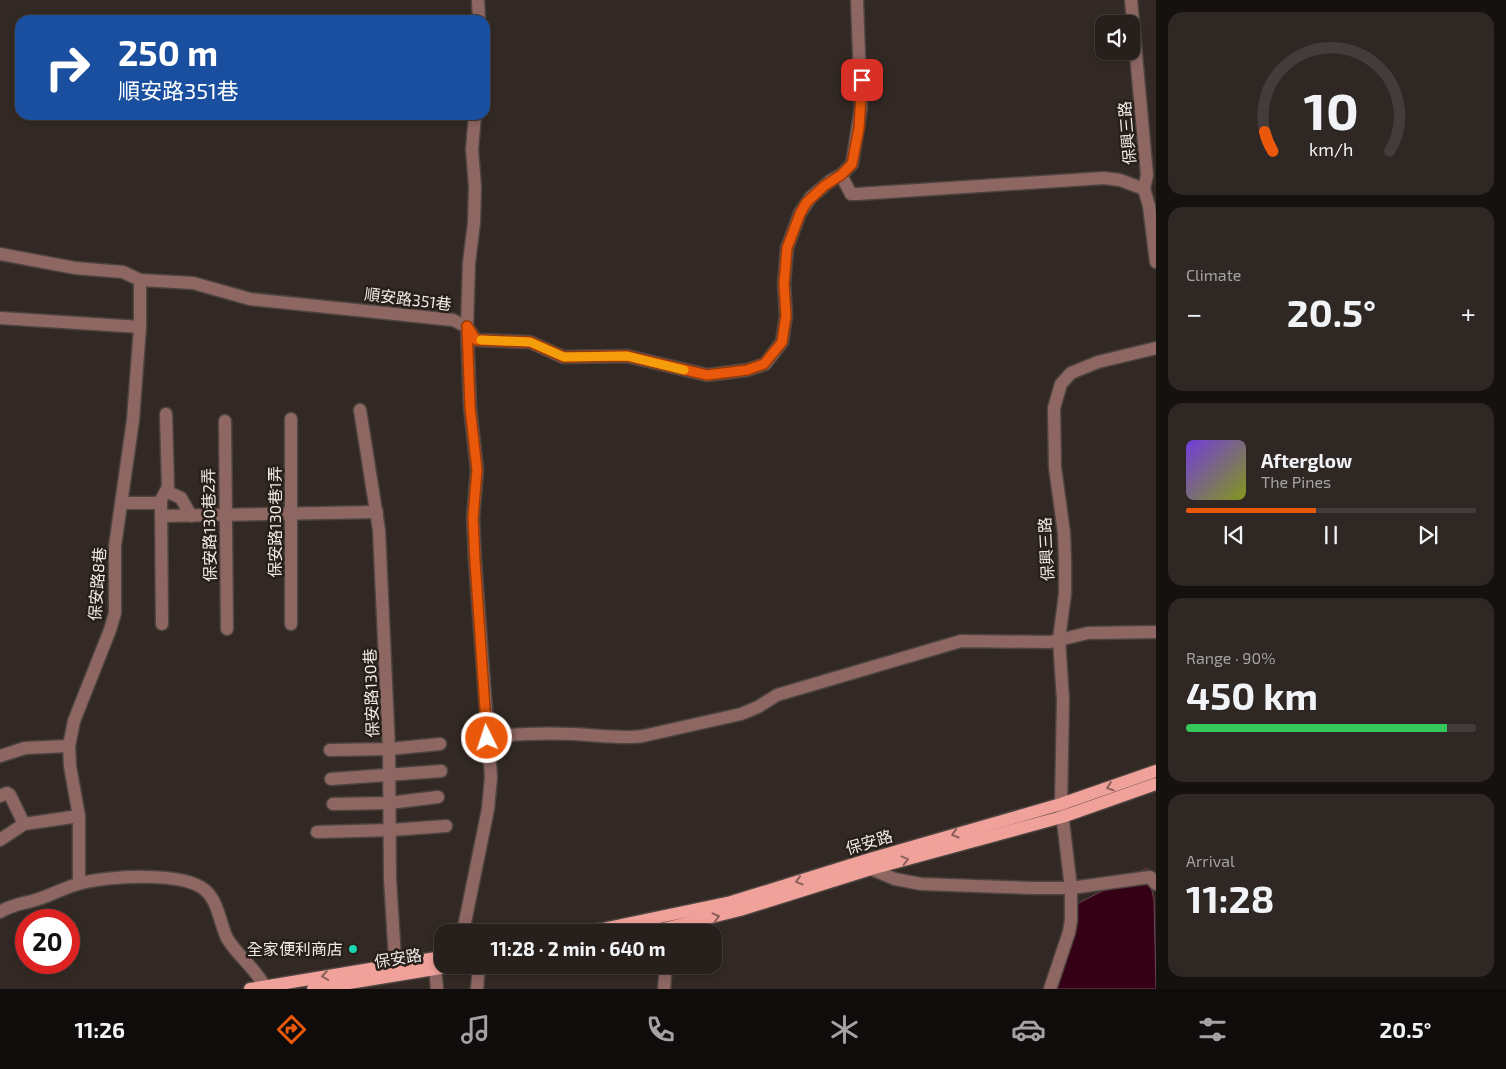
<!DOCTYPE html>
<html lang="en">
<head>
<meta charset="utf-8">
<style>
	:root { --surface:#261f1b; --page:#2e2724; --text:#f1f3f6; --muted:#a4a2a3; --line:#423d3a; --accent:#ea580c }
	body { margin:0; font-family:"Exo 2","Noto Sans TC",sans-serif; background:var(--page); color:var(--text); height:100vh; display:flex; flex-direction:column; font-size:19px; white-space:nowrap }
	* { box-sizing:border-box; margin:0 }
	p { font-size:16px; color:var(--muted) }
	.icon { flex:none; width:28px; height:28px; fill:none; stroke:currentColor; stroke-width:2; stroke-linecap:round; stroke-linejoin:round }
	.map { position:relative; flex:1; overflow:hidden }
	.side { display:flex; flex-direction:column; gap:12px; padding:12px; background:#15110f; width:350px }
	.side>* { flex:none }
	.banner { position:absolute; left:15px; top:15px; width:475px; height:105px; border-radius:15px; box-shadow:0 2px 8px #0003,0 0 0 1px var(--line); background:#1a4fa0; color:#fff; overflow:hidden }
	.fabs { position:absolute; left:1095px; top:15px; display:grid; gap:10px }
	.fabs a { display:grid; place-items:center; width:45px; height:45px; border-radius:10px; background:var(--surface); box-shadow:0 2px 8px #0003,0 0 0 1px var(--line); font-size:25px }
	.speed { position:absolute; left:15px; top:909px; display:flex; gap:10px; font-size:25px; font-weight:700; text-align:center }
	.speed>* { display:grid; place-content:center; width:65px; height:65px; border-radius:50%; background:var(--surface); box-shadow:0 2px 8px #0003,0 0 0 1px var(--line); line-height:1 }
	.speed .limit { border:8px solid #d22; background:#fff; color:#111 }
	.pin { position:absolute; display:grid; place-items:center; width:42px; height:42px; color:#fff; margin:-21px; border-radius:10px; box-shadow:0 2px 8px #0006 }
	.me { position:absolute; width:55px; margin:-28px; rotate:356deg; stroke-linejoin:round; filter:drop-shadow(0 0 4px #0008) }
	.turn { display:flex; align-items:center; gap:18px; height:105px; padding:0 20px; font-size:22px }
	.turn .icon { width:65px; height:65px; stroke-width:2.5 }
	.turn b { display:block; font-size:35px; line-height:42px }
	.big { font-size:38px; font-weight:700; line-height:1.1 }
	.side .widget { flex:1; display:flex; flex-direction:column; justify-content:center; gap:8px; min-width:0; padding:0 18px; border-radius:15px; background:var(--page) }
	.side .dial { align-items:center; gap:0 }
	.dial svg { height:130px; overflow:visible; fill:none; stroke:var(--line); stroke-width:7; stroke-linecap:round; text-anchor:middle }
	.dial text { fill:var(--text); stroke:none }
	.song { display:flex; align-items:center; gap:15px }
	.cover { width:60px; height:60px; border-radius:8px; background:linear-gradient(135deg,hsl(260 70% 55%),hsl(70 70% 35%)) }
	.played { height:5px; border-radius:2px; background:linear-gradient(90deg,var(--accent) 45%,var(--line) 45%) }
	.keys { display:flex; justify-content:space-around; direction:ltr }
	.heat { display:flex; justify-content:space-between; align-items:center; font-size:28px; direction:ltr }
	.charge { height:8px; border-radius:4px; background:linear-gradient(90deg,#34c759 90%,var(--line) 0) }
	.trip { position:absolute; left:434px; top:924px; width:288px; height:50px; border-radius:15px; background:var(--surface); box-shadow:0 2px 8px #0003,0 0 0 1px var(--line); font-weight:700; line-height:50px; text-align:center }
	.tab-bar { display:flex; height:80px; justify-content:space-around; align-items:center; background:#0f0c0b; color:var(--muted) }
	.tab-bar .icon { width:35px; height:35px }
	.tab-bar .active { color:var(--accent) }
	.tab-bar b { font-size:22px; color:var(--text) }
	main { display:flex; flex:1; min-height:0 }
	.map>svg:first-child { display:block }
	.water { fill:#350016; stroke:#6d4654 }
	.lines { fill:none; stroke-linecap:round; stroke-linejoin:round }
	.minor-casing { stroke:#4d443f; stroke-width:15 }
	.major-casing { stroke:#4d443f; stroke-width:15 }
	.minor { stroke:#8e6763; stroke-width:12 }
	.major { stroke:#f0a19a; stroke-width:12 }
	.oneway { stroke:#8c605a }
	.route-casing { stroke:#983908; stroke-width:12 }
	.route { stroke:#ea580c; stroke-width:9 }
	.slow { stroke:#f59e0b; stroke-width:9 }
	.poi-dot { fill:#19d5b2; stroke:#291f1a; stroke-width:2 }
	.labels { text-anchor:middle; stroke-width:5; stroke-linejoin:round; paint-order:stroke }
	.street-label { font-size:16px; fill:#f0eae6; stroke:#291f1a }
	.poi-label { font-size:16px; fill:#f0eae6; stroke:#291f1a; text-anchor:end }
</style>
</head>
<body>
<main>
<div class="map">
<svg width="1156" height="989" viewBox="0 0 1156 989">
	<rect width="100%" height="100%" fill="#332924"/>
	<path class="water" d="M1147,868L1154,900L1156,989H1056L1073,906Z"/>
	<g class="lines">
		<defs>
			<g id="minor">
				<path d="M478,0L479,20"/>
				<path d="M1131,0L1147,175L1144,189L1149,206L1156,262"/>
				<path d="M841,175L851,194H857L1104,178L1120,180L1144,189"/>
				<path d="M0,254L75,268L123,272L140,280L193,283L250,299L453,320L467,327L476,340L530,342L563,357L627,356L707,375L747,370L765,364L782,342L786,316L784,284L787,248L800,213L811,197L830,181L841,175L852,164L861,107L857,0"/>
				<path d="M0,318L140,327"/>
				<path d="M360,410L379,530L389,749L390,879L396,975"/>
				<path d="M291,419V624"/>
				<path d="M225,421L227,629"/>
				<path d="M166,491L181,498L191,516"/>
				<path d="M122,503H161"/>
				<path d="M161,516L377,512"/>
				<path d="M162,624L161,500L168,487L166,414"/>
				<path d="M487,738C515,733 544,733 573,734C597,735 620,739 643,736L741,714L758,707L777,695L961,641L1050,642L1088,633L1156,632"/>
				<path d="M330,750L389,749L440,744"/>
				<path d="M0,756L25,748L69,746"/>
				<path d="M331,779L441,771"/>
				<path d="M0,796L7,793L10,795L24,824"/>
				<path d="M333,804L389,803L438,797"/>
				<path d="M317,832L391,830L446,826"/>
				<path d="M0,840L24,824L79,816"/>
				<path d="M871,869L895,879L921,884L1033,888H1071L1150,877L1156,884"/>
				<path d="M79,883V816L70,766L69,746L74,721L110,630L115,613V546L133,420L140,327V280"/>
				<path d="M0,912C11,905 20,904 32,901C48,897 63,888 78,884C105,876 183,871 205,890C218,901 220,923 227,938C238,957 257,969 266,989"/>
				<path d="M463,932L488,809L491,777L475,561L473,518L477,470L470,407L467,327L469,263L474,223L475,187L472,149L475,115"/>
				<path d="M435,968L437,989"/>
				<path d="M477,989L479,965"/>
				<path d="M664,989L666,965"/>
				<path d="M1050,989L1069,932L1071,920V888L1061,804L1063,700L1059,639L1065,594V560L1064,533L1055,467L1054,408L1061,384L1071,373L1098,362L1156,348"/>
			</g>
			<g id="major">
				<path d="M588,932L731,902L870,859L1061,804L1156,771"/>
				<path d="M651,932L740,910L871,869L1062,817L1156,784"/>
				<path d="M250,989L442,957"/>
				<path d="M313,989L459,965"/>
			</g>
		</defs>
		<use href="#minor" class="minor-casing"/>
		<use href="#major" class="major-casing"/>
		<use href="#minor" class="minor"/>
		<use href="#major" class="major"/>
	</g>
	<defs><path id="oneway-chevron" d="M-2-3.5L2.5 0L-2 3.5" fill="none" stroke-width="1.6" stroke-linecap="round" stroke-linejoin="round" transform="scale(1.25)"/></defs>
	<g class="oneway">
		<use href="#oneway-chevron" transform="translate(1110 787) rotate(161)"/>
		<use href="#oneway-chevron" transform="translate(955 834) rotate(164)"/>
		<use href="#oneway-chevron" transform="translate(905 860) rotate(-15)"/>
		<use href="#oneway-chevron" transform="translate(799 881) rotate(163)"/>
		<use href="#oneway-chevron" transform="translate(716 917) rotate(-14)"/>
		<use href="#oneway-chevron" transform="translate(325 976) rotate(171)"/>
	</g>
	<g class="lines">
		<defs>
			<path id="route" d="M487,738L475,561L473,518L477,470L470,407L467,326L476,340L530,342L564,357L627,356L707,375L747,370L764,364L782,342L786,316L784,284L787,248L800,214L806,203L824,186L841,175L852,164L859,128L862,80"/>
		</defs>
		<use href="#route" class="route-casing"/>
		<use href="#route" class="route"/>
		<path class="slow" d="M481,340L530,342L564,357L627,356L684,370"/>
	</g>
	<circle class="poi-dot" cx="353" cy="949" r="5"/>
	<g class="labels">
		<g class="street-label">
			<text transform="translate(1127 133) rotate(-95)" y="6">保興三路</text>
			<text transform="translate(408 299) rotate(7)" y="6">順安路351巷</text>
			<text transform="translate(275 522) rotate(-90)" y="6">保安路130巷1弄</text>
			<text transform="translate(209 525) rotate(-91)" y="6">保安路130巷2弄</text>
			<text transform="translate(1046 549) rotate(-93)" y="6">保興三路</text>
			<text transform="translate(97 584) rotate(-86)" y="6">保安路8巷</text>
			<text transform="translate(371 693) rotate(-92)" y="6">保安路130巷</text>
			<text transform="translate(869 842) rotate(-17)" y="6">保安路</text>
			<text transform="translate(398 958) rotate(-9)" y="6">保安路</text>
		</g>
		<g class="poi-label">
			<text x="343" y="955">全家便利商店</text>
		</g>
	</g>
</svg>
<div class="fabs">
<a><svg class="icon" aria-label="sound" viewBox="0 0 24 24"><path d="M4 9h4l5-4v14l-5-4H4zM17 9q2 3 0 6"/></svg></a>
</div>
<div class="speed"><div class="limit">20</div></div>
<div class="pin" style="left:862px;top:80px;background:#d93025"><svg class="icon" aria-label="arrive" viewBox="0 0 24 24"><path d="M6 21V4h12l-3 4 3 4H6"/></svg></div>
<svg class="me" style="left:487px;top:738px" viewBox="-20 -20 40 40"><circle r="17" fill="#ea580c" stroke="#fff" stroke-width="3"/><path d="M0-11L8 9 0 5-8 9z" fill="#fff"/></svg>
<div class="trip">11:28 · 2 min · 640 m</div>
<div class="banner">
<div class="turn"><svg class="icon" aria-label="right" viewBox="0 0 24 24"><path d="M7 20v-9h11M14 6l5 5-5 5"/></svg><div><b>250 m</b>順安路351巷</div></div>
</div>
</div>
<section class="side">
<div class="widget dial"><svg viewBox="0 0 100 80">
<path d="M14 69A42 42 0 1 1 86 69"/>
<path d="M14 69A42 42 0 0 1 9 57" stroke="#ea580c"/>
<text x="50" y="56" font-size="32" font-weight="700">10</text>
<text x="50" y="72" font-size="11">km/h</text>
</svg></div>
<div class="widget"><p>Climate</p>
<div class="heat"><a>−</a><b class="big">20.5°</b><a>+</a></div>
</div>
<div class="widget">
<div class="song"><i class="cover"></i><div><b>Afterglow</b><p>The Pines</p></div></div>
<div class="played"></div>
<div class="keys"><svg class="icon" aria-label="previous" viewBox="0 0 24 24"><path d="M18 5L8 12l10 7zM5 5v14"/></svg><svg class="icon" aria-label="pause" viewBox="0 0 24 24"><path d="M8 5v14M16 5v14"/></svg><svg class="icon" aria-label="next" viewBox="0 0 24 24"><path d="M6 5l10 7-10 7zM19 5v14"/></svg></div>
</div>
<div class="widget"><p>Range · 90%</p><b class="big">450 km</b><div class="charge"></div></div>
<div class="widget"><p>Arrival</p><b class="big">11:28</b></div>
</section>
</main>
<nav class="tab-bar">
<b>11:26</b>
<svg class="icon active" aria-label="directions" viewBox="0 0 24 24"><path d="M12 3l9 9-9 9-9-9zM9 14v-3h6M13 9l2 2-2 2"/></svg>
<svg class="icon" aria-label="music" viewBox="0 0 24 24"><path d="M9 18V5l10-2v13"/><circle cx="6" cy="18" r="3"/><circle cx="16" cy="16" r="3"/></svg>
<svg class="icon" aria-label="phone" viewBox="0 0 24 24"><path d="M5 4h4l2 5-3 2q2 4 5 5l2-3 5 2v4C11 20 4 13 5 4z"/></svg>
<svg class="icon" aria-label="climate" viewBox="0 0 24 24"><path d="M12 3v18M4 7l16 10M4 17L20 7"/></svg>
<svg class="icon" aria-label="car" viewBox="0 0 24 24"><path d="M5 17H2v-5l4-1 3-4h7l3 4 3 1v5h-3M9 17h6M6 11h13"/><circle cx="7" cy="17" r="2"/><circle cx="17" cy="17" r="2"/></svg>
<svg class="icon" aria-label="filters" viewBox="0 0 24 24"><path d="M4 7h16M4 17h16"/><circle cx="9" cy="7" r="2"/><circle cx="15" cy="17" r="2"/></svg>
<b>20.5°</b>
</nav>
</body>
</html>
